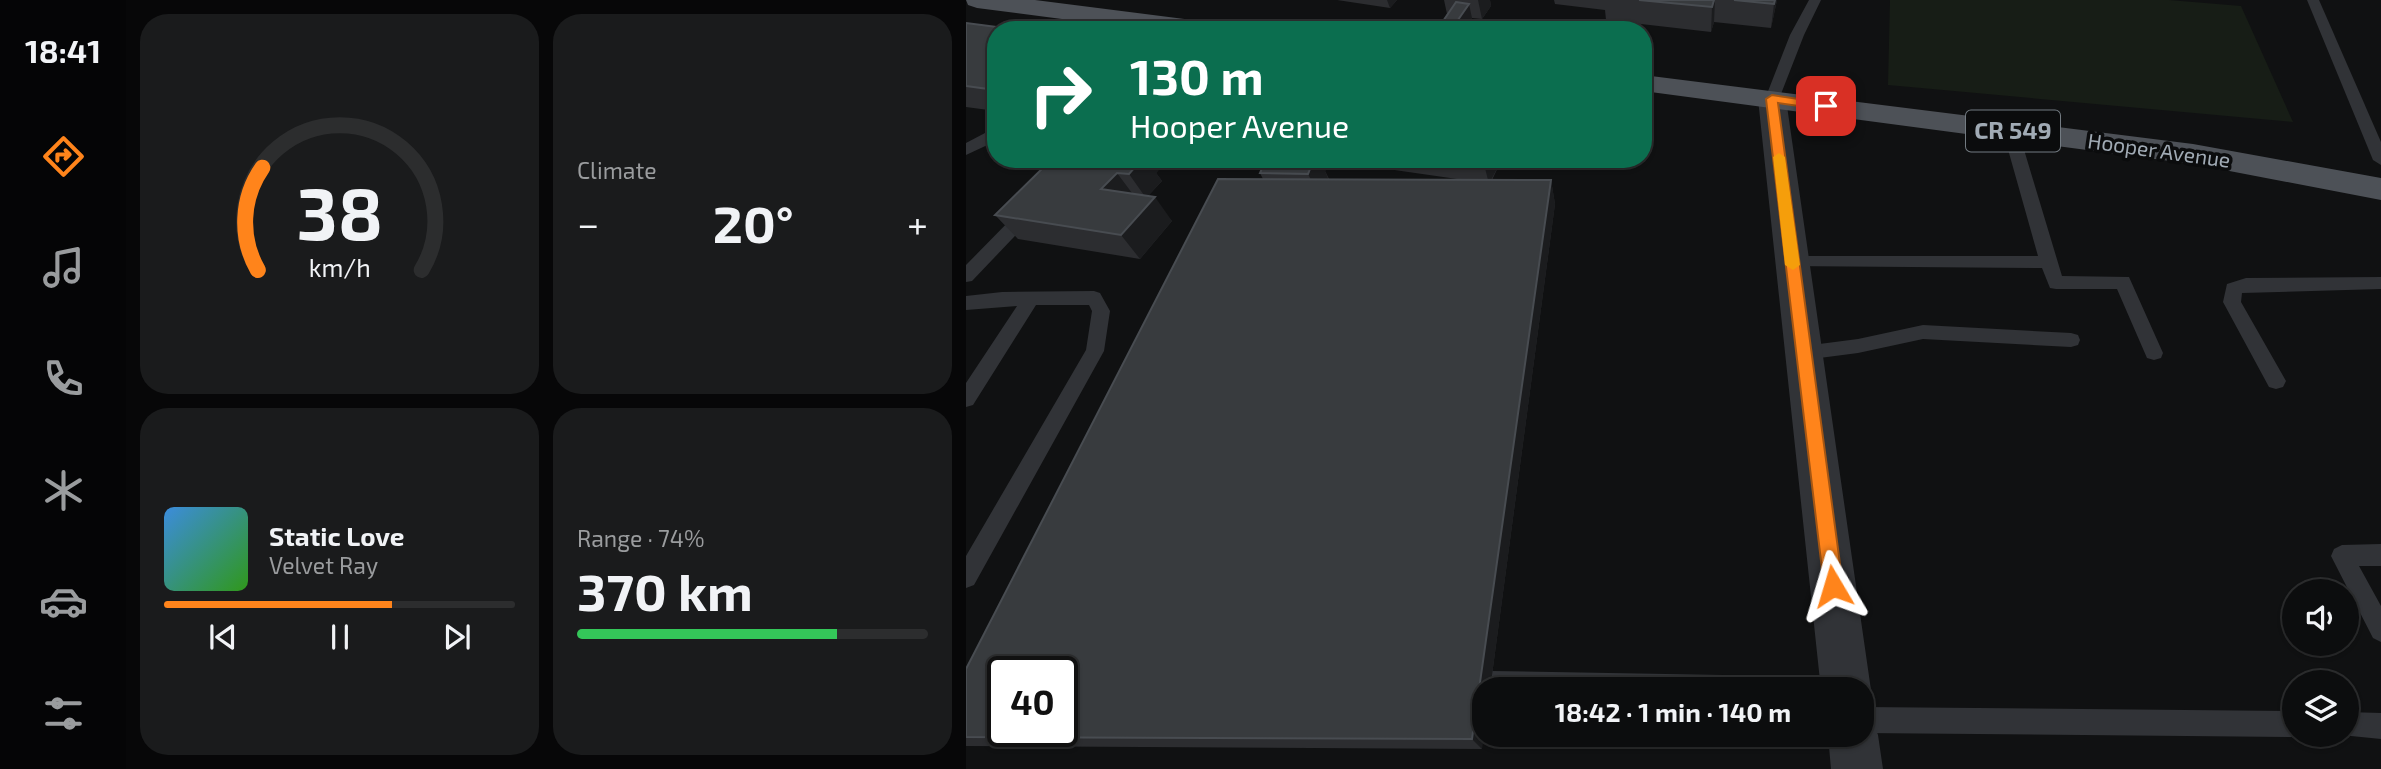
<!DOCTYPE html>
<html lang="en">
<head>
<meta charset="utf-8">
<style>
	:root { --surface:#0c0d0e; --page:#1a1b1c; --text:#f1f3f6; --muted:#9a9c9e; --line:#2c2d2e; --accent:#ff841b }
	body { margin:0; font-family:"Exo 2",sans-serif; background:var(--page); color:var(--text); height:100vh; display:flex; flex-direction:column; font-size:26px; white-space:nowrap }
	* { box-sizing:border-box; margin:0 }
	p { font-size:23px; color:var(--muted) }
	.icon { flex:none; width:38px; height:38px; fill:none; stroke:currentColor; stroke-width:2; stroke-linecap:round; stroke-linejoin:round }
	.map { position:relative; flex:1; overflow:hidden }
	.side { display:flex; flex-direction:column; gap:14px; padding:14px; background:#070708; width:840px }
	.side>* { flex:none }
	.hud { position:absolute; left:21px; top:21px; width:665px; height:147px; border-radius:28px; box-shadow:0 2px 5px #0004,0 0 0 2px var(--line); background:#0b6e4f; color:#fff; overflow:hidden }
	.controls { position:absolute; left:1316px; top:579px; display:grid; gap:14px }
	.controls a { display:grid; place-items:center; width:77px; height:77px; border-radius:50%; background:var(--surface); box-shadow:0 2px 5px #0004,0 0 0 2px var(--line); font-size:35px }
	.speed { position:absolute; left:21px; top:656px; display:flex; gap:14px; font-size:35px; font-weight:700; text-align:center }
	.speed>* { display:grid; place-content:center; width:91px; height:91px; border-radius:50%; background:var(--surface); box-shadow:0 2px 5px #0004,0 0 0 2px var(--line); line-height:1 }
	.speed .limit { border:4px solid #111; border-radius:10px; background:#fff; color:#111 }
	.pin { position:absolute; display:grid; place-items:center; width:60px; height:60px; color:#fff; margin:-30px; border-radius:14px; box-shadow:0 4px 10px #0006 }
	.me { position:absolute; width:77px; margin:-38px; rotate:353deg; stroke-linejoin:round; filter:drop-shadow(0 0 5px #0008) }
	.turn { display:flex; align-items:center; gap:24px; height:147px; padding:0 28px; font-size:32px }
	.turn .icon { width:91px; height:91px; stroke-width:2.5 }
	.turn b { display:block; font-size:49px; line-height:60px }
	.big { font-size:52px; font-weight:700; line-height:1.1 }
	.side .tile { flex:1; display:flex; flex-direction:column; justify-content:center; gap:10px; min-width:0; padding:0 24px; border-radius:28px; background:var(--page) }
	.side .dial { align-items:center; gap:0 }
	.dial svg { height:182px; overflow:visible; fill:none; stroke:var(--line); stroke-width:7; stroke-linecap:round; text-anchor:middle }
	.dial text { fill:var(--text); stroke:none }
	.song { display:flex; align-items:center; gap:21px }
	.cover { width:84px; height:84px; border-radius:10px; background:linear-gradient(135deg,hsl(210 70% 55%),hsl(110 70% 35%)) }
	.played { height:7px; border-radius:4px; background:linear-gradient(90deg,var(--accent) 65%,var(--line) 65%) }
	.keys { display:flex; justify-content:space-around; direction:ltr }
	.heat { display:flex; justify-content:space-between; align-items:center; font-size:38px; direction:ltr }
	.charge { height:10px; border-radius:5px; background:linear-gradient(90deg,#34c759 74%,var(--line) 0) }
	.side .tiles { flex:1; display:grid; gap:14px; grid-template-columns:repeat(2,1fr) }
	.trip { position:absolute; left:506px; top:677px; width:402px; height:70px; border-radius:28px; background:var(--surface); box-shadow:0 2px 5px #0004,0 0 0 2px var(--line); font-weight:700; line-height:70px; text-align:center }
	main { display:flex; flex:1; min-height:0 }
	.tabs { display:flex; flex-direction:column; width:126px; justify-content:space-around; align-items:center; background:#050506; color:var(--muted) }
	.tabs .icon { width:49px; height:49px }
	.tabs .selected { color:var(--accent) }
	.tabs b { font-size:32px; color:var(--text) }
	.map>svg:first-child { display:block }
	.green { fill:#171d16 }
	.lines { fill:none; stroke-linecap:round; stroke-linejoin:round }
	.service { fill:#313337; fill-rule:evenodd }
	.tertiary { fill:#313337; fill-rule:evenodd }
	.primary { fill:#4d5157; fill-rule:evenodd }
	.wall { fill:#2c2d30; fill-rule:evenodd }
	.shaded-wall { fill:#1b1c1e }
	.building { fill:#383b3e; stroke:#484c51; stroke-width:2; fill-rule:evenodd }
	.route { fill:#ff841b; stroke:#a65612; stroke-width:2 }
	.slow { fill:#f59e0b }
	.labels { text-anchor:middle; stroke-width:7; stroke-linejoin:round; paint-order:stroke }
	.far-street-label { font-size:21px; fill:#a0aab4; stroke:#0b0c0d }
	.shield { fill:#0b0c0d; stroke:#737b82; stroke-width:2 }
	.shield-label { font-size:24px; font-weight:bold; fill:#a0aab4 }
</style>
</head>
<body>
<main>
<nav class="tabs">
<b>18:41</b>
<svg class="icon selected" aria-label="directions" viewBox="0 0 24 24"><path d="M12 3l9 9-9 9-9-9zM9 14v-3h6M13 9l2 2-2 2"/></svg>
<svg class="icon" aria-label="music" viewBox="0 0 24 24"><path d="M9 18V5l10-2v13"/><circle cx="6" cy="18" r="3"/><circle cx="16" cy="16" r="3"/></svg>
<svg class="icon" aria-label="phone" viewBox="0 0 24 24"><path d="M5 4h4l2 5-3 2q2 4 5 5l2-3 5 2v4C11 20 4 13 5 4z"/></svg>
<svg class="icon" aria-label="climate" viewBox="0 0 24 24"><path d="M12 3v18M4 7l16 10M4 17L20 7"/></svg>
<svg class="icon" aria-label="car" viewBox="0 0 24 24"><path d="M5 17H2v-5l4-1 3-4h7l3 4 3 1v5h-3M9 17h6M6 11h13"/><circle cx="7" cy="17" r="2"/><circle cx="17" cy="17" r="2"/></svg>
<svg class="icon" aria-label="filters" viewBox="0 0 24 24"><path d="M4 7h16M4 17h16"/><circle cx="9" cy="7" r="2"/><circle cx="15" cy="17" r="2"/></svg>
</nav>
<section class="side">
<div class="tiles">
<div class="tile dial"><svg viewBox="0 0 100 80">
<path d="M14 69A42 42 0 1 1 86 69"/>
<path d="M14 69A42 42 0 0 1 16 24" stroke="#ff841b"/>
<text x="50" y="56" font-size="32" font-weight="700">38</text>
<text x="50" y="72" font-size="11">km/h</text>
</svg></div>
<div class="tile"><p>Climate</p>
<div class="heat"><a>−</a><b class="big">20°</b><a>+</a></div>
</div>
<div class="tile">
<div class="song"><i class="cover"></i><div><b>Static Love</b><p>Velvet Ray</p></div></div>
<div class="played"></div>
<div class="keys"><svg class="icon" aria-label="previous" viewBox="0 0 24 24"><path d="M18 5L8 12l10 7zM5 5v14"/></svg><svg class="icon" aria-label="pause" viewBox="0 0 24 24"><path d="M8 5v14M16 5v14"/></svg><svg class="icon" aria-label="next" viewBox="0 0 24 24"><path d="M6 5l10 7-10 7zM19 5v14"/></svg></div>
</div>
<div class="tile"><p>Range · 74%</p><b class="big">370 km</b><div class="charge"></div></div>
</div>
</section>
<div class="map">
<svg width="1415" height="769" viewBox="0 0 1415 769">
	<rect width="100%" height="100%" fill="#101112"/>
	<path class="green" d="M924,0H1203L1275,6L1327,122L922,85Z"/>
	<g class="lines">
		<g class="service">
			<path d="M843,0H855L838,35L813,99L811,102H801L799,99L824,35Z"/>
			<path d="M1341,0H1353L1415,142V165L1407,160Z"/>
			<path d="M1049,126L1056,131L1059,153L1096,276L1163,277L1197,353L1195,358L1188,360L1181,358L1151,289H1090L1084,288L1076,268L820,266L817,262L820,258L826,256H1072L1043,153L1042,131Z"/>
			<path d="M30,131V141L0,155V143L19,133Z"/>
			<path d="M61,207L69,213L67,217L6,281L0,282V265L55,209Z"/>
			<path d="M1415,277V289L1276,293L1275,302L1320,381L1317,387L1310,389L1303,387L1257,302L1261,284L1280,278Z"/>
			<path d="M128,291L134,293L144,311L138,351L8,585L0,588V556L120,350L126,311L123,305H70L7,405L0,407V383L51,306L0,310V296L36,292Z"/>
			<path d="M957,325L1105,333L1112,335L1114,340L1112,345L1105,347L957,339L892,353L838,360L831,358L829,353L831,348L838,346L892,339Z"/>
			<path d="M1415,544V566H1393L1415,606V642L1407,638L1365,556L1368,549L1376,545Z"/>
			<path d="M525,671L879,677L888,680L891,689L518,690V692L513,683L516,674Z"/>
			<path d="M896,707L1328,711V735H1332L1328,737L896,733Z"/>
			<path d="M1381,712L1415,713V739L1375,735H1381Z"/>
		</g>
		<g class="tertiary">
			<path d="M806,90L816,93L820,99L905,690L896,708V690H855L792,99L796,93Z"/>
			<path d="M896,713L905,717L912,735L917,769H865L862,735H896Z"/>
		</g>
		<g class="primary">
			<path d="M0,0H69L242,22L251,24L255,30H180L11,8L2,5Z"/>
			<path d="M677,75L1227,144L1415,178V200L1227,164L677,91Z"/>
		</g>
	</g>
	<g class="wall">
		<path d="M371,0H431L424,8Z"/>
		<path d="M478,0H524L525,6L516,19L506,18L498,30H471L481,14Z"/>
		<path d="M588,0H811L805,28L748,22L745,32L640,20L639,10L589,4Z"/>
		<path d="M0,23L30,30V111L0,107Z"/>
		<path d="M86,159H202L190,173L196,181L182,196L206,221L174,259L52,239L29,215Z"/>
		<path d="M300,159H536L526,180H585L589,204L524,690H518L516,749L0,746V669L297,179L294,173ZM366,161L491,179H363L359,171Z"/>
	</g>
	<g class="shaded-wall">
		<path d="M421,0H431L424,8Z"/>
		<path d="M512,0H524L525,6L516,19Z"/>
		<path d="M749,0L748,22L745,32L746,7Z"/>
		<path d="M809,0H811L805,28L808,4Z"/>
		<path d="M503,4L506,18L498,30H485Z"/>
		<path d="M170,159H202L190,173L196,181L180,198L163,174Z"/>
		<path d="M344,159H365L366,161L359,171L364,183L357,203L342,174Z"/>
		<path d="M518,159H536L523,184L517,160Z"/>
		<path d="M151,173L169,197L135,189Z"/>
		<path d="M585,180L589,204L524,690H518V734L516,749L506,739Z"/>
		<path d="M189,197L206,221L174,259L155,235Z"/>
	</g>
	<g class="building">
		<path d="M673,0H748L746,7Z"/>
		<path d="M768,0H809L808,4Z"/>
		<path d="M490,2L503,4L485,30H471Z"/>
		<path d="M0,23L54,30H30V90L0,86Z"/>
		<path d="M86,159H176L163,174L151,173L135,189L189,197L155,235L29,215Z"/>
		<path d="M300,159H348L342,174L294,173Z"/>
		<path d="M252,179L585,180L506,739L0,737V669ZM37,672H96V732H37Z"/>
	</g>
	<path class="route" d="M806,95L860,103L866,106L860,110L812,103L877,586L874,592L867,595L860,592L858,586L800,99Z"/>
	<path class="slow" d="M813,153L819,157L834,265L827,270L819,265L807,157Z"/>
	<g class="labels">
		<g class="far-street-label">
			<text transform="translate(1193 151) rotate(8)" y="7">Hooper Avenue</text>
		</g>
		<rect class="shield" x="1000" y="110.5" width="94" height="41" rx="5"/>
		<g class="shield-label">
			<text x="1047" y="139">CR 549</text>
		</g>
	</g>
</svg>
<div class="controls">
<a><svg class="icon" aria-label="sound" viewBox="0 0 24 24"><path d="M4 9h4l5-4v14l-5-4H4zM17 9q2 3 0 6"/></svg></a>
<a><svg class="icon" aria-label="layers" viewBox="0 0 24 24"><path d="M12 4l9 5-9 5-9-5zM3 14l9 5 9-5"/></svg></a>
</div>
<div class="speed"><div class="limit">40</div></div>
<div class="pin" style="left:860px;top:106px;background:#d93025"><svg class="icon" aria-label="arrive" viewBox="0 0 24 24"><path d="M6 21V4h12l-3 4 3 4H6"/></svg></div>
<svg class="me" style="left:867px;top:586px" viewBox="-20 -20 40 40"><path d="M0-17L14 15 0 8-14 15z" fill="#ff841b" stroke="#fff" stroke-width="4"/></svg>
<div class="trip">18:42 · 1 min · 140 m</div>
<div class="hud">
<div class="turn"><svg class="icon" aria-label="right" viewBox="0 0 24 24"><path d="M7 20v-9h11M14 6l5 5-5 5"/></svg><div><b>130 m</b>Hooper Avenue</div></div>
</div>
</div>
</main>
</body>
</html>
